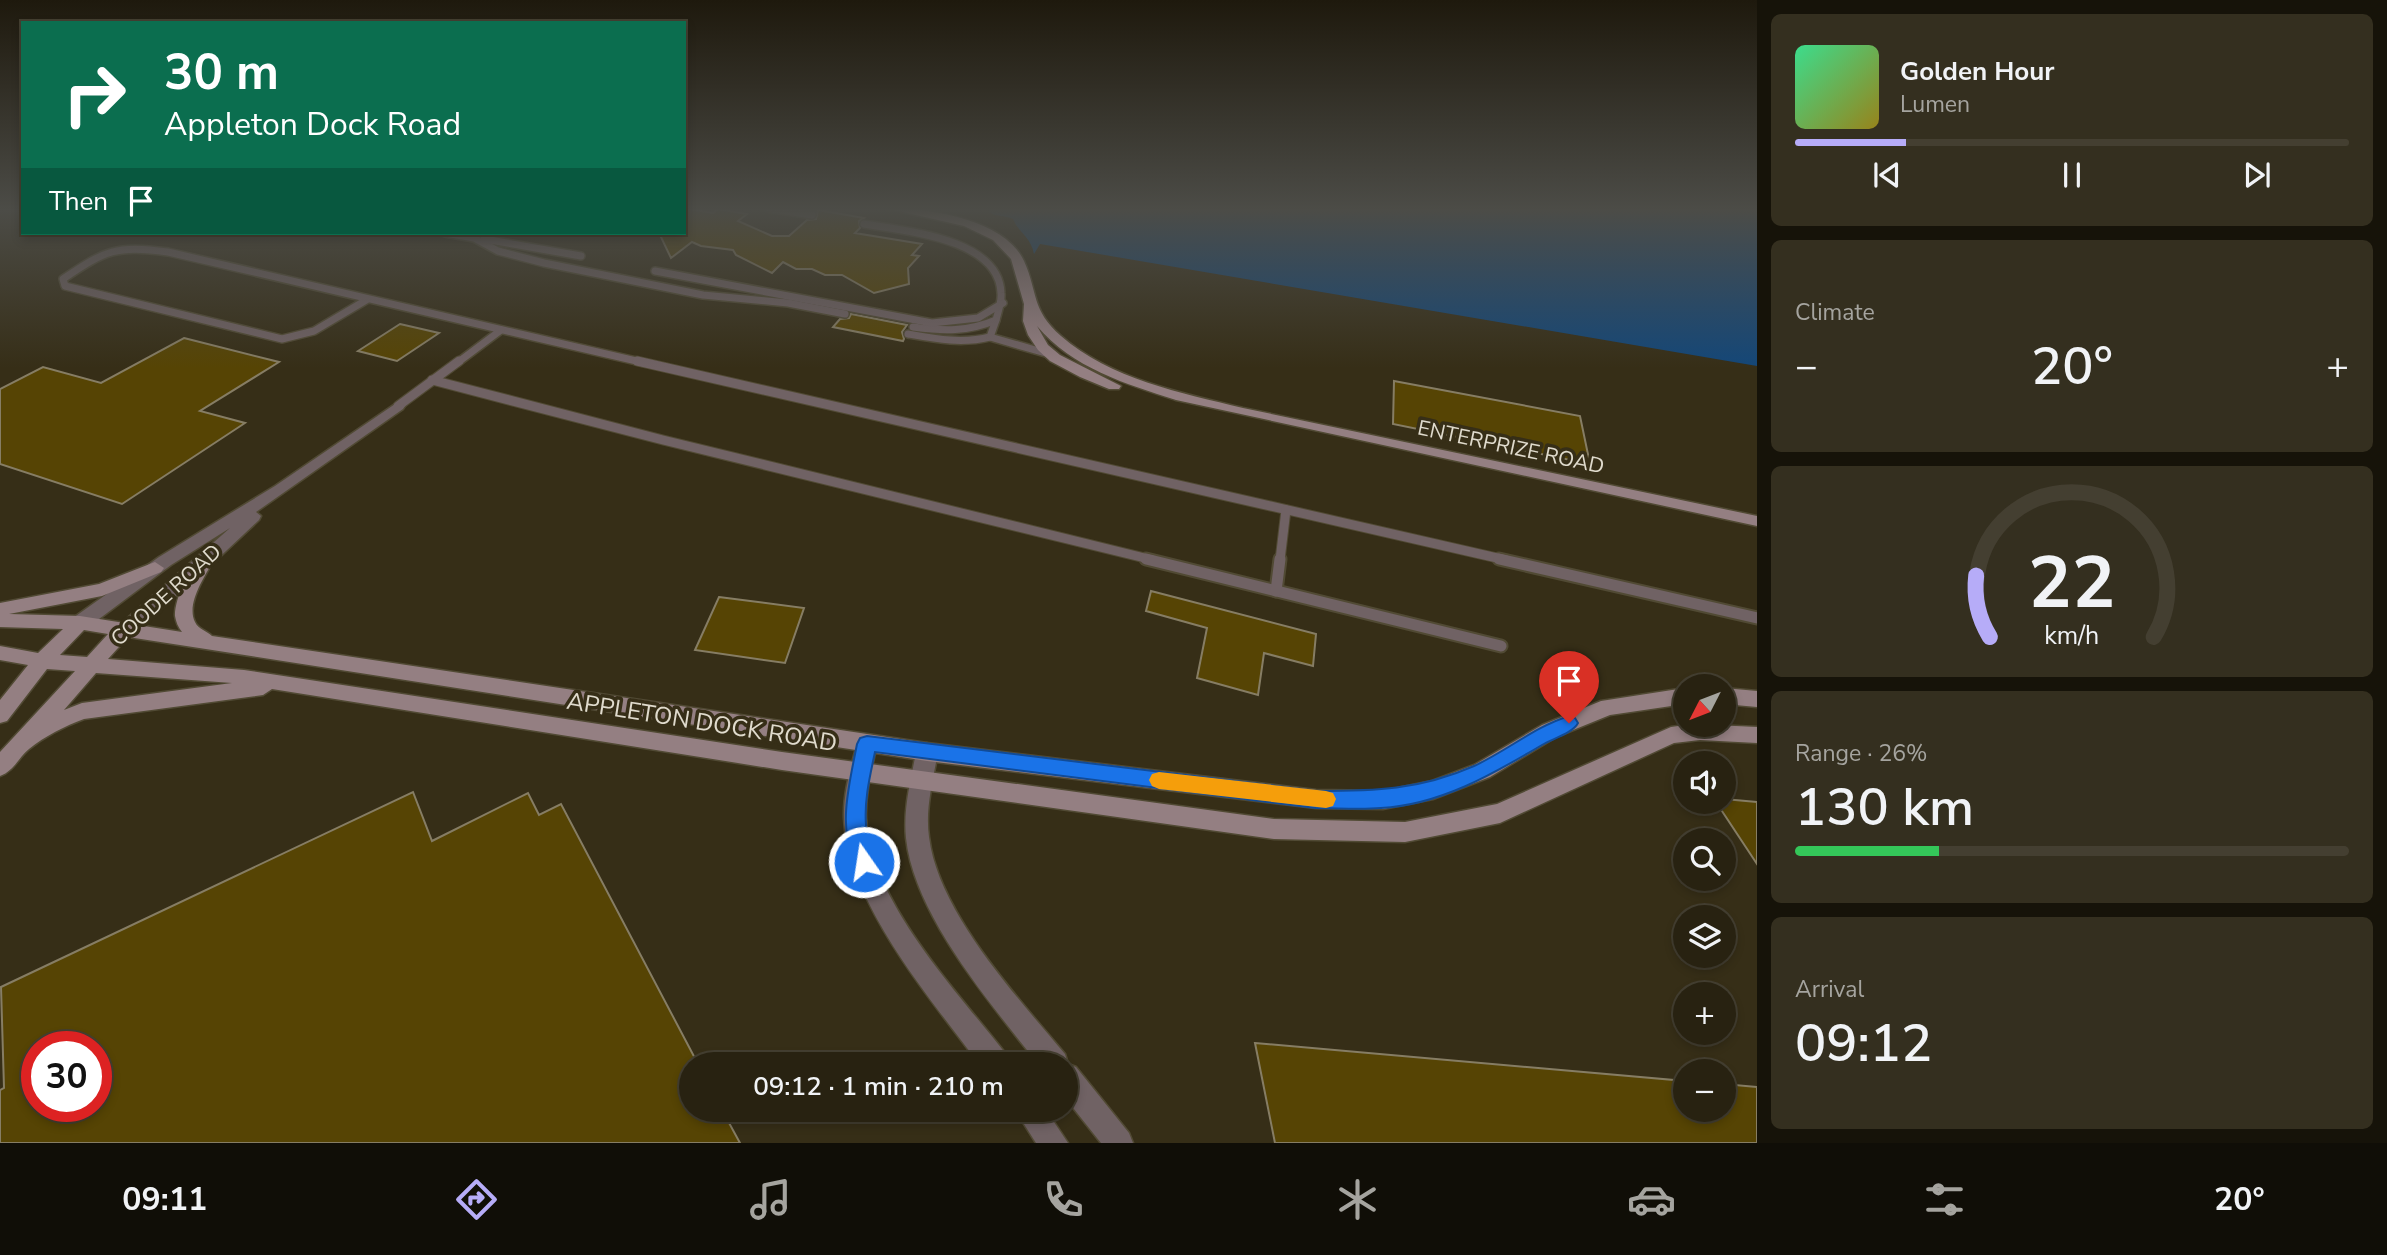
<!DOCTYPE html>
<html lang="en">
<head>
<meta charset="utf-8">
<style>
	:root { --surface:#282211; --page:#342f1f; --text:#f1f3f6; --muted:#a5a49f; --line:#443f31; --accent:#b6acf8 }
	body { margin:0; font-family:"Nunito Sans",sans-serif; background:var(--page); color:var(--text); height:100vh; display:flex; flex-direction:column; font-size:26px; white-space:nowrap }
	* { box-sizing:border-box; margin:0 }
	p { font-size:23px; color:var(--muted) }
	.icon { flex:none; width:38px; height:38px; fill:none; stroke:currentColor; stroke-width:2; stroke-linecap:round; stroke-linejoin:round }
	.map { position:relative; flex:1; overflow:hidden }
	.details { display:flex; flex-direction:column; gap:14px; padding:14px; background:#161309; width:630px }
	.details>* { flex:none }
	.banner { position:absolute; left:21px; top:21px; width:665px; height:214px; border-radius:0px; box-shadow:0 4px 10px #0003,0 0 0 2px var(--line); background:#0b6e4f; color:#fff; overflow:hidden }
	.needle { width:46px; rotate:228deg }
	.tools { position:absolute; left:1673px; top:674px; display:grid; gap:14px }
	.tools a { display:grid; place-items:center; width:63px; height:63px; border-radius:50%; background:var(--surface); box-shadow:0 4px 10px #0003,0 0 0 2px var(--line); font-size:35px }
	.speed { position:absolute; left:21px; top:1031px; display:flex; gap:14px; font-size:35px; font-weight:700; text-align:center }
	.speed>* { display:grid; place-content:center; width:91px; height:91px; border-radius:50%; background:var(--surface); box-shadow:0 4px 10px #0003,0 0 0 2px var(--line); line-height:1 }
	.speed .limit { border:10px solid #d22; background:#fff; color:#111 }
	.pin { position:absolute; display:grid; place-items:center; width:60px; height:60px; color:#fff; margin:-72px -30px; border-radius:50% 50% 50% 0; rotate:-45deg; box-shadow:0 0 7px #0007 }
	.pin .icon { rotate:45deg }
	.me { position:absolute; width:77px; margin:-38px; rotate:347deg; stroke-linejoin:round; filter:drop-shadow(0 0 5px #0008) }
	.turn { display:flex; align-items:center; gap:24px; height:147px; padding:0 28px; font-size:32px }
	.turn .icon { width:91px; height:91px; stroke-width:2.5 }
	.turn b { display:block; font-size:49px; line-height:60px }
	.then { display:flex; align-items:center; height:66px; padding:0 28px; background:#0003; gap:14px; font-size:26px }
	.big { font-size:52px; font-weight:600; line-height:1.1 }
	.details .card { flex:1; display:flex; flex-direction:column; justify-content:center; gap:10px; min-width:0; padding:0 24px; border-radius:10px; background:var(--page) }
	.details .dial { align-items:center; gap:0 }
	.dial svg { height:182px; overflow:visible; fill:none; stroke:var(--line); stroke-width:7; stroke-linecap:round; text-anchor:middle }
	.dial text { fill:var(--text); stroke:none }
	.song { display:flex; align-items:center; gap:21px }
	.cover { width:84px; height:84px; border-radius:10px; background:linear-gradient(135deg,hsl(150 70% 55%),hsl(50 70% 35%)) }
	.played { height:7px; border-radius:4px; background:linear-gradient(90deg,var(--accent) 20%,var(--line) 20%) }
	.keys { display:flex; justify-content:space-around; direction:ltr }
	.heat { display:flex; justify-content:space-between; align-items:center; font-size:38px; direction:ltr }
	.charge { height:10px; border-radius:5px; background:linear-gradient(90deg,#34c759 26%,var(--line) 0) }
	.trip { position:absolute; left:679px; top:1052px; width:399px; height:70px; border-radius:35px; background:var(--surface); box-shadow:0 4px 10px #0003,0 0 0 2px var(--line); font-weight:600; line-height:70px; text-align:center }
	.menu { display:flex; height:112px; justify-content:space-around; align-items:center; background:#100e07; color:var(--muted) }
	.menu .icon { width:49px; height:49px }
	.menu .active { color:var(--accent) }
	.menu b { font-size:32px; color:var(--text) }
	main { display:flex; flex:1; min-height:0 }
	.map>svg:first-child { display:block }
	.water { fill:#144778 }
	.building { fill:#564404; stroke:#867d64; stroke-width:2; fill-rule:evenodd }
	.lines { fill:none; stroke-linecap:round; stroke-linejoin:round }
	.lane-far2-casing { stroke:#514a34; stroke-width:10 }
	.lane-far1-casing { stroke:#514a34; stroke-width:11 }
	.lane-casing { stroke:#514a34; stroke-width:15 }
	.street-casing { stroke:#514a34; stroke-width:3 }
	.secondary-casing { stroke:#514a34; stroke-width:3 }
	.lane-far2 { stroke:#706264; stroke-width:7 }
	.lane-far1 { stroke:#706264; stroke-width:9 }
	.lane { stroke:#706264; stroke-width:11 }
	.street { fill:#706264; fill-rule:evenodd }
	.secondary { fill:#947f82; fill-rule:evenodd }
	.route { fill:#1a73e8; stroke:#114b97; stroke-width:2 }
	.slow { fill:#f59e0b }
	.labels { text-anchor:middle; stroke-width:7; stroke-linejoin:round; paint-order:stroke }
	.street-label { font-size:21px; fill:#e0dbcd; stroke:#362e17 }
	.near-street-label { font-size:24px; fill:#e0dbcd; stroke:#362e17 }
</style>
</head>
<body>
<main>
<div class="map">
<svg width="1757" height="1143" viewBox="0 0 1757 1143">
	<rect width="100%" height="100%" fill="#362e17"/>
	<path class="water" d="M991,208H1757V366L1040,244L1034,254C1031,237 1018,232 1013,219C1004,215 996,217 989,212Z"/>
	<g class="building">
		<path d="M684,208L713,213L718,209L747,214L738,221L772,236H789L807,220L816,219L818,210L864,218L859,221L860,228L855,233L922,244L912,255L919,256L908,268L909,284L874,293L842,275H825L812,269H796L783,262L772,273L736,255L733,250L701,246L692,242L671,258L659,233H684Z"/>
		<path d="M851,314L907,325L902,332L904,339L903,341L833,327L840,319L849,318Z"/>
		<path d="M400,324L439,333L397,361L358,351Z"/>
		<path d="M184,338L279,362L200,411L245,423L122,504L0,464V389L43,367L101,383Z"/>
		<path d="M1394,381L1580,416L1590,464L1393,424Z"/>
		<path d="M1151,591L1316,634L1313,666L1264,653L1258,695L1197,678L1207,628L1146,611Z"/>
		<path d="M719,597L804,608L785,663L695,650Z"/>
		<path d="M413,792L432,841L528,793L539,815L561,804L698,1064H691V1110H722L740,1143H0V1090L4,1088L1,987ZM37,1046H96V1106H37Z"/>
		<path d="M1724,799L1757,802V864L1716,802Z"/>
		<path d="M1255,1043L1685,1081V1110H1724V1084L1757,1087V1143H1275Z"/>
	</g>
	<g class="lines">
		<defs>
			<g id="lane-far2">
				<path d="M767,208L812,215"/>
				<path d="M864,224C904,231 999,238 1001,293C1002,301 998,312 996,320C968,332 943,331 913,327"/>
				<path d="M445,233L474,238L498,251L544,263L703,295L788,303L845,314"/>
				<path d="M484,239L581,256"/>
				<path d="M655,271L932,323L978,318L1003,303"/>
				<path d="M368,299L314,331L282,339L65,286L63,279C106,250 116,245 168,252L645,363"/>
				<path d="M908,334C936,339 962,344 990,337L996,320"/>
				<path d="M990,337L1049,354"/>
				<path d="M457,363L501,330"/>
			</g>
			<g id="lane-far1">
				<path d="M637,361L1506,560"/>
				<path d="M432,380L663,440L1153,560"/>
				<path d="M398,406L459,361"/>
				<path d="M1280,560L1286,510"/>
			</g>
			<g id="lane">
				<path d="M1146,559L1501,646"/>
				<path d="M1499,559L1757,618"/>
				<path d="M1276,591L1280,559"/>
			</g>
			<g id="street">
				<path d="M398,402L405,406L403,409L256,512L261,516L259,520L209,567L130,635H116L114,630L230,528L171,565L87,628H73L71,623L73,618L159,557L275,486Z"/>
				<path d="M867,736L874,738L877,744C872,768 865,793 866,818C871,902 956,990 1006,1054L1010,1064H979C931,999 847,902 844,818C843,793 851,768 857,744L860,738Z"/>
				<path d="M927,743L934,746L938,752C933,780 925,809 929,837C938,912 1018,998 1065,1054L1068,1064L1076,1067L1129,1133L1133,1143H1101L1066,1099V1064H1038C991,1004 914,915 906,838C903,809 911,780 916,752L920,746Z"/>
				<path d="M1015,1110H1046L1068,1143H1036Z"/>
			</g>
			<g id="secondary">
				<path d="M885,208C926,208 1004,218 1024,261C1038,292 1031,310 1061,336C1110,379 1181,393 1243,408L1757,516V526L1176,400C1126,384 1072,368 1037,326L1048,345L1060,355L1121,386L1119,389H1109L1080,377L1050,361L1038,350L1028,335L1023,321L1024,304L1011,259L993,240L964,226Z"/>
				<path d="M203,557L212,563C204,578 186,604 195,622C198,629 207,631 212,636L927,743L1316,790L1383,791L1432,781L1474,765L1542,725L1601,701L1685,688V704L1610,715L1556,737L1490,777L1433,799L1383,809L1316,808L927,761L128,637L108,659L244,670L782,752L1274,819L1405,822L1497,804L1671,727L1692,724L1757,727V743L1700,740L1674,743L1500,823L1405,842L1274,839L782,770L272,689L263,695L84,719C65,726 45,736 29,749C18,758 14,771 0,776V752L75,671L47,669L7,721L0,723V700L28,665L0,660V646L38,653L63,629L0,627V603L99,584L155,562L164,568L161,572L102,596L9,614L80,616L182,632C178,627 176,622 175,616C174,602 190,561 203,557ZM84,630L108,634L87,657L60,655ZM96,673L232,683L82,703L64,710Z"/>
				<path d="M1724,688L1757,691V707L1724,704Z"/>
			</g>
		</defs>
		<use href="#lane-far2" class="lane-far2-casing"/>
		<use href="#lane-far1" class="lane-far1-casing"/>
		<use href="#lane" class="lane-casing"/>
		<use href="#street" class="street-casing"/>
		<use href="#secondary" class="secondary-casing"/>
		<use href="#lane-far2" class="lane-far2"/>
		<use href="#lane-far1" class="lane-far1"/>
		<use href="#lane" class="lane"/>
		<use href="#street" class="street"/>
		<use href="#secondary" class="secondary"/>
	</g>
	<linearGradient id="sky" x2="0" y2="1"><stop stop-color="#1e190d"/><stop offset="0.57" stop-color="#4c4c47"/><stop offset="1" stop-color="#4c4c47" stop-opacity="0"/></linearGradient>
	<rect width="1757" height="368" fill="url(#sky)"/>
	<path class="route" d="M1569,716L1575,718L1578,723C1573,733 1552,739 1542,745C1493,774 1440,805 1381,808C1360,810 1337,808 1316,808L875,752C870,776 864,800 866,825C867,839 877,855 871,868L864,871L856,868C837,827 849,786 857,744L860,738L867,736L1316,791C1375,791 1419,790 1474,766C1507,751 1534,727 1569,716Z"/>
	<path class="slow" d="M1159,772L1326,791L1333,793L1336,799L1333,806L1326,808L1159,789L1152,786L1149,780L1152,774Z"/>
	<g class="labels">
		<g class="street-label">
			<text transform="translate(1511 447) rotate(12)" y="7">ENTERPRIZE ROAD</text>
			<text transform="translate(166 595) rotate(-42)" y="7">COODE ROAD</text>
		</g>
		<g class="near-street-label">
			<text transform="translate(702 722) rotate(9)" y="8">APPLETON DOCK ROAD</text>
		</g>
	</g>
</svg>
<div class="tools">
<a><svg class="needle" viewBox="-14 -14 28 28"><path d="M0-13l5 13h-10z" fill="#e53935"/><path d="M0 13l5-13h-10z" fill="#a5a49f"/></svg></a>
<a><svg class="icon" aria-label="sound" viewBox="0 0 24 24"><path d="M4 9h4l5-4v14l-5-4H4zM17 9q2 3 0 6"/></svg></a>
<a><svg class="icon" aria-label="search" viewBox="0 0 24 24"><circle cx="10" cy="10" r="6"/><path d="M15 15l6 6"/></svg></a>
<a><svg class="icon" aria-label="layers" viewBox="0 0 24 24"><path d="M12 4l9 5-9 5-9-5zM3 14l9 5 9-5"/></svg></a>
<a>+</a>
<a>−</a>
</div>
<div class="speed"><div class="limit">30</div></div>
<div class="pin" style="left:1569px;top:723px;background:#d93025"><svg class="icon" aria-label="arrive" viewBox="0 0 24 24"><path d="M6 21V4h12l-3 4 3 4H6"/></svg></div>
<svg class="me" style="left:864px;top:862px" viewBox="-20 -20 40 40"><circle r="17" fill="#1a73e8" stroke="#fff" stroke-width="3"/><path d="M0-11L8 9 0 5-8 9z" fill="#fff"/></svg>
<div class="trip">09:12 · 1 min · 210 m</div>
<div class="banner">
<div class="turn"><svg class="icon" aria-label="right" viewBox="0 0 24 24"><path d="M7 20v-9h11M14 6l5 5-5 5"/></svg><div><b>30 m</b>Appleton Dock Road</div></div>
<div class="then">Then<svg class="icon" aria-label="arrive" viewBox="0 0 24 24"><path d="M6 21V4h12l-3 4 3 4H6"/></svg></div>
</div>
</div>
<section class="details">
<div class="card">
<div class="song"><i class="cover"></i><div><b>Golden Hour</b><p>Lumen</p></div></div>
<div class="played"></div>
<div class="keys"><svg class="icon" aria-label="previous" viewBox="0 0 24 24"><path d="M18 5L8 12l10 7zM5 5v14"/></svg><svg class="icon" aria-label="pause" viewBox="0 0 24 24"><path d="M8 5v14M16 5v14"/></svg><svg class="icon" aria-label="next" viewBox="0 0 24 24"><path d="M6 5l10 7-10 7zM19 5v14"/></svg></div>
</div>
<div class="card"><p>Climate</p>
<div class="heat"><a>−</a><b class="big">20°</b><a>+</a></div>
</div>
<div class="card dial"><svg viewBox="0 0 100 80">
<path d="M14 69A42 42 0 1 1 86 69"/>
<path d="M14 69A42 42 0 0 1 8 42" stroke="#b6acf8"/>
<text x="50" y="56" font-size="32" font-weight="700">22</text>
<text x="50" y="72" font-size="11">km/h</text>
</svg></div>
<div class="card"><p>Range · 26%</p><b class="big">130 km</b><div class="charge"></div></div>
<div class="card"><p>Arrival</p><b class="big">09:12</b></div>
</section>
</main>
<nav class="menu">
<b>09:11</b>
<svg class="icon active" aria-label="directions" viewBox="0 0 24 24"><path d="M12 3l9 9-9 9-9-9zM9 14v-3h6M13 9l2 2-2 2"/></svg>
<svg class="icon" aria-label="music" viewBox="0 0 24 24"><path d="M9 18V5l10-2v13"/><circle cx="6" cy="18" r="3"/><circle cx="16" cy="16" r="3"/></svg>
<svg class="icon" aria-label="phone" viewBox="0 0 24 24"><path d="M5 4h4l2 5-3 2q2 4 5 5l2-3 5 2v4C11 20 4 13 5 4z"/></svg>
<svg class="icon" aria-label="climate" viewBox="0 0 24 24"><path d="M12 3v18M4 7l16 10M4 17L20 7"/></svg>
<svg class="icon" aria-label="car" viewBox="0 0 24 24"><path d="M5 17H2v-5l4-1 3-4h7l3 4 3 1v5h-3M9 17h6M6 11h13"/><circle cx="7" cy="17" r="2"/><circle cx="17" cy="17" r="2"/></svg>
<svg class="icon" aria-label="filters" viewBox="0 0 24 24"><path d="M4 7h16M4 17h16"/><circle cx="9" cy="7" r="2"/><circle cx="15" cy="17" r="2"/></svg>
<b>20°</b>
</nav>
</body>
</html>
